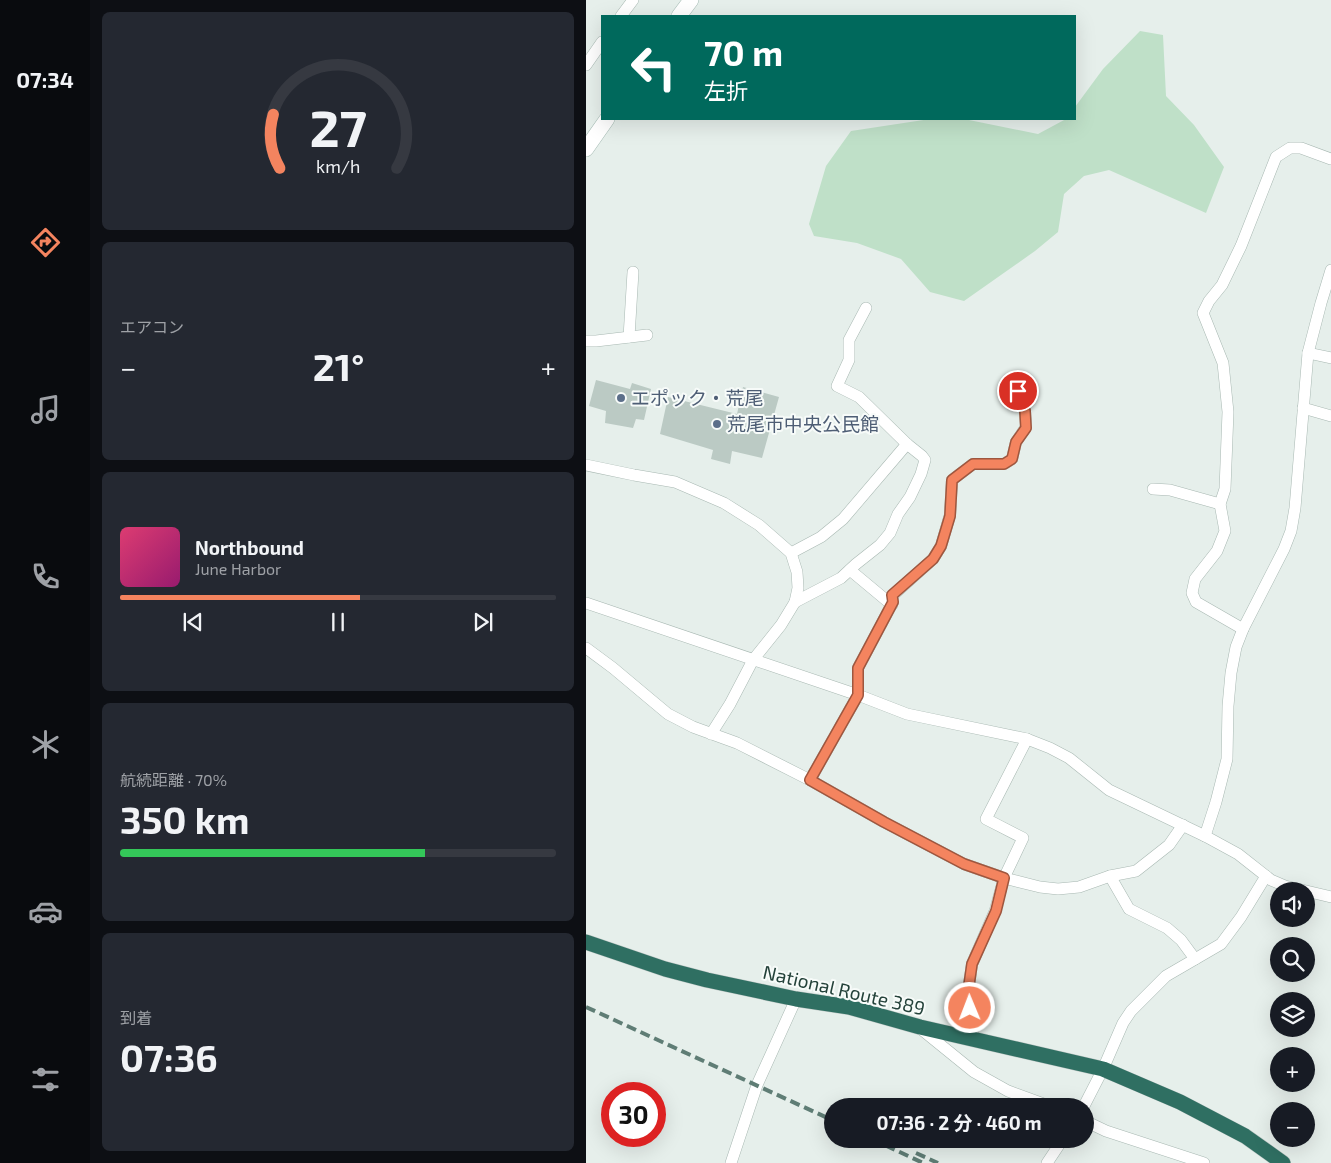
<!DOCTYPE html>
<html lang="ja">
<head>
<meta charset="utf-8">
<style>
	:root { --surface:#171b24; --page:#242831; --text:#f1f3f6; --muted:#9ea1a6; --line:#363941; --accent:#f4845f }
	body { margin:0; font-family:"Exo 2","Noto Sans JP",sans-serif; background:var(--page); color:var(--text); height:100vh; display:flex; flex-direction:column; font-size:19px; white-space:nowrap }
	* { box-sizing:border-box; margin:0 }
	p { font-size:16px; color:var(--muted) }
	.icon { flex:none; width:28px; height:28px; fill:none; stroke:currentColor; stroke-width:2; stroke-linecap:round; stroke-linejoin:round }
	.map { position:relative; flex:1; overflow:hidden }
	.side { display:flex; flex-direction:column; gap:12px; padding:12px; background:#0d0f14; width:496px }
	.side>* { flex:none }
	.banner { position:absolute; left:15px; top:15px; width:475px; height:105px; border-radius:0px; box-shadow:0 5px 20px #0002; background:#00695c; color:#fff; overflow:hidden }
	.buttons { position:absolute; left:684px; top:882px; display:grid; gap:10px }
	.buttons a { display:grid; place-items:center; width:45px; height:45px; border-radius:50%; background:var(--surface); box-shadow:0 5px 20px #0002; font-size:25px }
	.speed { position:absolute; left:15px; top:1082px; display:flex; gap:10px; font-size:25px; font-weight:700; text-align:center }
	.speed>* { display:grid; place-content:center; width:65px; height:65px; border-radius:50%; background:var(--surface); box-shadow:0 5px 20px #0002; line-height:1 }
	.speed .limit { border:8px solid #d22; background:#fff; color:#111 }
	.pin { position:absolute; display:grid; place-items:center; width:42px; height:42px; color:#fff; margin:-21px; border:2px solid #fff; border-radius:50%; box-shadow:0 1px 5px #0007 }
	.me { position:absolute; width:55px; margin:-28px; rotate:359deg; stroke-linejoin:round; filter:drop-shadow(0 0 4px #0008) }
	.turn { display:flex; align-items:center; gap:18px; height:105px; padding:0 20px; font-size:22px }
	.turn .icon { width:65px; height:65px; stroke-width:2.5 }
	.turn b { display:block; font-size:35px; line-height:42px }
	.big { font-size:38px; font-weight:700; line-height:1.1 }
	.side .card { flex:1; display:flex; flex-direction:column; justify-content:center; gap:8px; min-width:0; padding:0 18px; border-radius:8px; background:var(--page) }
	.side .dial { align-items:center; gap:0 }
	.dial svg { height:130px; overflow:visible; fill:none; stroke:var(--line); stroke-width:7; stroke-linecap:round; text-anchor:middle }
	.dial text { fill:var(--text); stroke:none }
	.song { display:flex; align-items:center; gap:15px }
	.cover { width:60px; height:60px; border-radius:8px; background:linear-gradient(135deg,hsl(340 70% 55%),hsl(320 70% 35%)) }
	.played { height:5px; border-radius:2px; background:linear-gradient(90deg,var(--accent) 55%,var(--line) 55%) }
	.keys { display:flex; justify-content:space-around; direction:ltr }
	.heat { display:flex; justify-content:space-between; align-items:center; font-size:28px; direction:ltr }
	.charge { height:8px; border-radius:4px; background:linear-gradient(90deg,#34c759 70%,var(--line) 0) }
	.trip { position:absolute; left:238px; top:1098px; width:270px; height:50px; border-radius:25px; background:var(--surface); box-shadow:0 5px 20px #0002; font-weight:700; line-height:50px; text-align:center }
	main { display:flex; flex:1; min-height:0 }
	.tabs { display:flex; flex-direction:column; width:90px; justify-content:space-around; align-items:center; background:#090b0e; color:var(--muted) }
	.tabs .icon { width:35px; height:35px }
	.tabs .active { color:var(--accent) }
	.tabs b { font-size:22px; color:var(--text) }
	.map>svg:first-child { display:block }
	.green { fill:#bfe0c8 }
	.building { fill:#bbcac4 }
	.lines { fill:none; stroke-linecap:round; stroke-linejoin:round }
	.street-casing { stroke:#a8b8b2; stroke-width:12 }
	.secondary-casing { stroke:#a4bbb3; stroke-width:16 }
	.highway-casing { stroke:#c2cac8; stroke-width:16 }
	.street { stroke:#fff; stroke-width:11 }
	.secondary { stroke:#fff; stroke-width:15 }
	.highway { stroke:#2f6f62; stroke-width:15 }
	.rail { stroke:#5f7d75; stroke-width:4; stroke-dasharray:10 5; stroke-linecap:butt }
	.route-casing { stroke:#9f563e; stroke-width:12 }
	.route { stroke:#f4845f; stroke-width:9 }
	.service-dot { fill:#5c6f8a; stroke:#f7fbf9; stroke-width:2 }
	.labels { text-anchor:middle; stroke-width:4; stroke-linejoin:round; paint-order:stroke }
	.service-label { font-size:19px; fill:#4e5e75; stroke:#f7fbf9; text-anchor:start }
	.street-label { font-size:19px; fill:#24423a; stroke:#f7fbf9 }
</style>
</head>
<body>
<main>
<nav class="tabs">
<b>07:34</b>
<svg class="icon active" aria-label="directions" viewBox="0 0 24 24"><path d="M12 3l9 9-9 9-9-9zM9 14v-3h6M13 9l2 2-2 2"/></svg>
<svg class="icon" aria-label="music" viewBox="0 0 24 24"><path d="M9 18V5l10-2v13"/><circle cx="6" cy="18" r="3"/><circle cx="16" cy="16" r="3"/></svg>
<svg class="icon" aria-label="phone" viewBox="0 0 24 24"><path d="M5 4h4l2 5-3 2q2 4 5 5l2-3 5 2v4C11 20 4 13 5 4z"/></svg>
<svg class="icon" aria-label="climate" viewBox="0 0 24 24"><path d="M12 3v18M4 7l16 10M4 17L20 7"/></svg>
<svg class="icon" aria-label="car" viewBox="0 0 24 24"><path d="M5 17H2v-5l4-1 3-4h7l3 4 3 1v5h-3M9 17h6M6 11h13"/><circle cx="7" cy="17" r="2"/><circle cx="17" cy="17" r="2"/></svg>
<svg class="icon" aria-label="filters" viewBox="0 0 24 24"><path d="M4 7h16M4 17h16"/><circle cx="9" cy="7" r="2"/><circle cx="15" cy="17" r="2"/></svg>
</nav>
<section class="side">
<div class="card dial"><svg viewBox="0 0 100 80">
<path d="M14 69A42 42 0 1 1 86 69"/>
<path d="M14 69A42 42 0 0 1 10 36" stroke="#f4845f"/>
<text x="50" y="56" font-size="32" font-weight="700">27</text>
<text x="50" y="72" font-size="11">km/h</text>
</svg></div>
<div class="card"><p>エアコン</p>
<div class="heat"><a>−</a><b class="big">21°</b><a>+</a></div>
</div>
<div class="card">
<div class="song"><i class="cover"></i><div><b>Northbound</b><p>June Harbor</p></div></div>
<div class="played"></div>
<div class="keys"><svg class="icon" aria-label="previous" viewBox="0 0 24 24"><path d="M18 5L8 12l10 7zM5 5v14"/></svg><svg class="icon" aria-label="pause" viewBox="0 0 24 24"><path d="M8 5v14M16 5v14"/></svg><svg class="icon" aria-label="next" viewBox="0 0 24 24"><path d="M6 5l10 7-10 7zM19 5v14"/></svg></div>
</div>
<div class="card"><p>航続距離 · 70%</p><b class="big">350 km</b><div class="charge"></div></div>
<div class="card"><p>到着</p><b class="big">07:36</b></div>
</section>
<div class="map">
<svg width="745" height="1163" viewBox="0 0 745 1163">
	<rect width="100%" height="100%" fill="#e6efeb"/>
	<path class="green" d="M554,31L577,35L580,96L608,125L638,167L620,213L523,170L498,176L478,194L472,232L449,251L378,301L344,292L315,259L271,243L228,236L223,224L240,166L265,131L344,119H378L452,134L480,119H489V107L517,69Z"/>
	<g class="building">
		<path d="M10,380L44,389L46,383L65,389L58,420L50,419L47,428L19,423L20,411L3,406Z"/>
		<path d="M157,387L193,397L176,458L146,451L144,464L125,459L127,450L74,434L82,397L151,414Z"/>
	</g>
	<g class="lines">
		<defs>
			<g id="street">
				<path d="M35,16L47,0"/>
				<path d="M0,65L16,42"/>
				<path d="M43,337L47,272"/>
				<path d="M0,341H10L61,335"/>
				<path d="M722,353L745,358"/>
				<path d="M717,408L745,416"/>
				<path d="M0,465L48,475L89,482L138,503L173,525L205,553L211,572L212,588L209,602L195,625L167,660L144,704L125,734"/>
				<path d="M567,489L584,490L634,504"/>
				<path d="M205,553L235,537L257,519L321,444"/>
				<path d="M264,570L306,605"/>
				<path d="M209,602L255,578L270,564L294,545L304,533L312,514L324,497L335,474L339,460L336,456L321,444L273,397L251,386L263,360V340L280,308"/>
				<path d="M0,603L272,695L321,714L441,739L464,748L483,758L523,790L619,836L652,854L685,880L699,886L745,897"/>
				<path d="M657,629L610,602L606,593L609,579L631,551L639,531L634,504L639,489L642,412L637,363L617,313L623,301L636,285L655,246L690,157L704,148H715L745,159"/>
				<path d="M0,648L27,668L64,699L82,714L107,727L151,743L224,780L298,822L378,864L418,878L454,887L472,889L493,887L524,876L550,871L583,845L597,825"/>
				<path d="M224,780L272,695V668L307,602V595L347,559L355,546L364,515L366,480L387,464H418L426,459L430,442L440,427L439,411L431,391"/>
				<path d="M619,836L630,802L641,759L642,706L645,673L650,647L657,629L698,549L705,531L709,508L722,353L735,303L745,270"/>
				<path d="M524,876L543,909L581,928L595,940L609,959"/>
				<path d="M335,1029L388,1072L422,1091L463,1106"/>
				<path d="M387,1039L382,992L386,964L409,911L418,878L437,838L400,819L441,739"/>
				<path d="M498,1106L517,1069L537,1023L545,1011L580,976L635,944L655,917L680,876"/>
				<path d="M499,1121L520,1131L618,1163"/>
				<path d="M145,1163L171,1085L210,999"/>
				<path d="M461,1163L477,1139"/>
			</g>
			<g id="secondary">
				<path d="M93,16L105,0"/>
				<path d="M0,149L21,119"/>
			</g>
			<path id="highway" d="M0,942L79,969L121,980L210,999L263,1007L334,1027L517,1069L594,1102L659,1136L697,1163"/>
		</defs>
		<use href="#street" class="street-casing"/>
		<use href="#secondary" class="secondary-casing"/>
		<use href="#highway" class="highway-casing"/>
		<use href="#street" class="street"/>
		<use href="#secondary" class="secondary"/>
		<use href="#highway" class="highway"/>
		<g class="rail">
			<path d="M0,1007L246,1120"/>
			<path d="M286,1139L337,1163"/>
			<path d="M330,1153L352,1163"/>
		</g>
	</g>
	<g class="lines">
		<defs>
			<path id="route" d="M384,1008L382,992L386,964L410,911L418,878L378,864L298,822L224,780L272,695V668L307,602L306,595L347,559L355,546L364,516L366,480L387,464H418L426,459L430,442L440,428L439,411L432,391"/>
		</defs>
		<use href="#route" class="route-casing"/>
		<use href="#route" class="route"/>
	</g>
	<g class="service-dot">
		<circle cx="35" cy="398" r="5"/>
		<circle cx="131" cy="424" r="5"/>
	</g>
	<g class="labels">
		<g class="service-label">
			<text x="45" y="405">エポック・荒尾</text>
			<text x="141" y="431">荒尾市中央公民館</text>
		</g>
		<g class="street-label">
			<text transform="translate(258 990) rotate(13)" y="7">National Route 389</text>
		</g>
	</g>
</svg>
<div class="buttons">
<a><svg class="icon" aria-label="sound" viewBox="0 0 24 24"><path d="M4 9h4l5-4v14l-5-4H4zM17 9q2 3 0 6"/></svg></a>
<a><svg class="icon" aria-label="search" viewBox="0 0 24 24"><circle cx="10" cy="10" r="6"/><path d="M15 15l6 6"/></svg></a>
<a><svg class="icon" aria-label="layers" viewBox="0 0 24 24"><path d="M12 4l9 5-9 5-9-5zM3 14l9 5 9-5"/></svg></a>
<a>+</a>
<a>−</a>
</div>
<div class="speed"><div class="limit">30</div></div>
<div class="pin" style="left:432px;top:391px;background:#d93025"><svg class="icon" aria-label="arrive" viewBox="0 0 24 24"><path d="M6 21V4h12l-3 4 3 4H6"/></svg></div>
<svg class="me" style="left:384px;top:1008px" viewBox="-20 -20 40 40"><circle r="17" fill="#f4845f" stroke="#fff" stroke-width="3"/><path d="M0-11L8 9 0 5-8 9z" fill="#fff"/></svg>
<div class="trip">07:36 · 2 分 · 460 m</div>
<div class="banner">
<div class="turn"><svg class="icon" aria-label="left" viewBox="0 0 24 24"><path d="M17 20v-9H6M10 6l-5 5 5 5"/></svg><div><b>70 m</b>左折</div></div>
</div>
</div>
</main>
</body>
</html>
